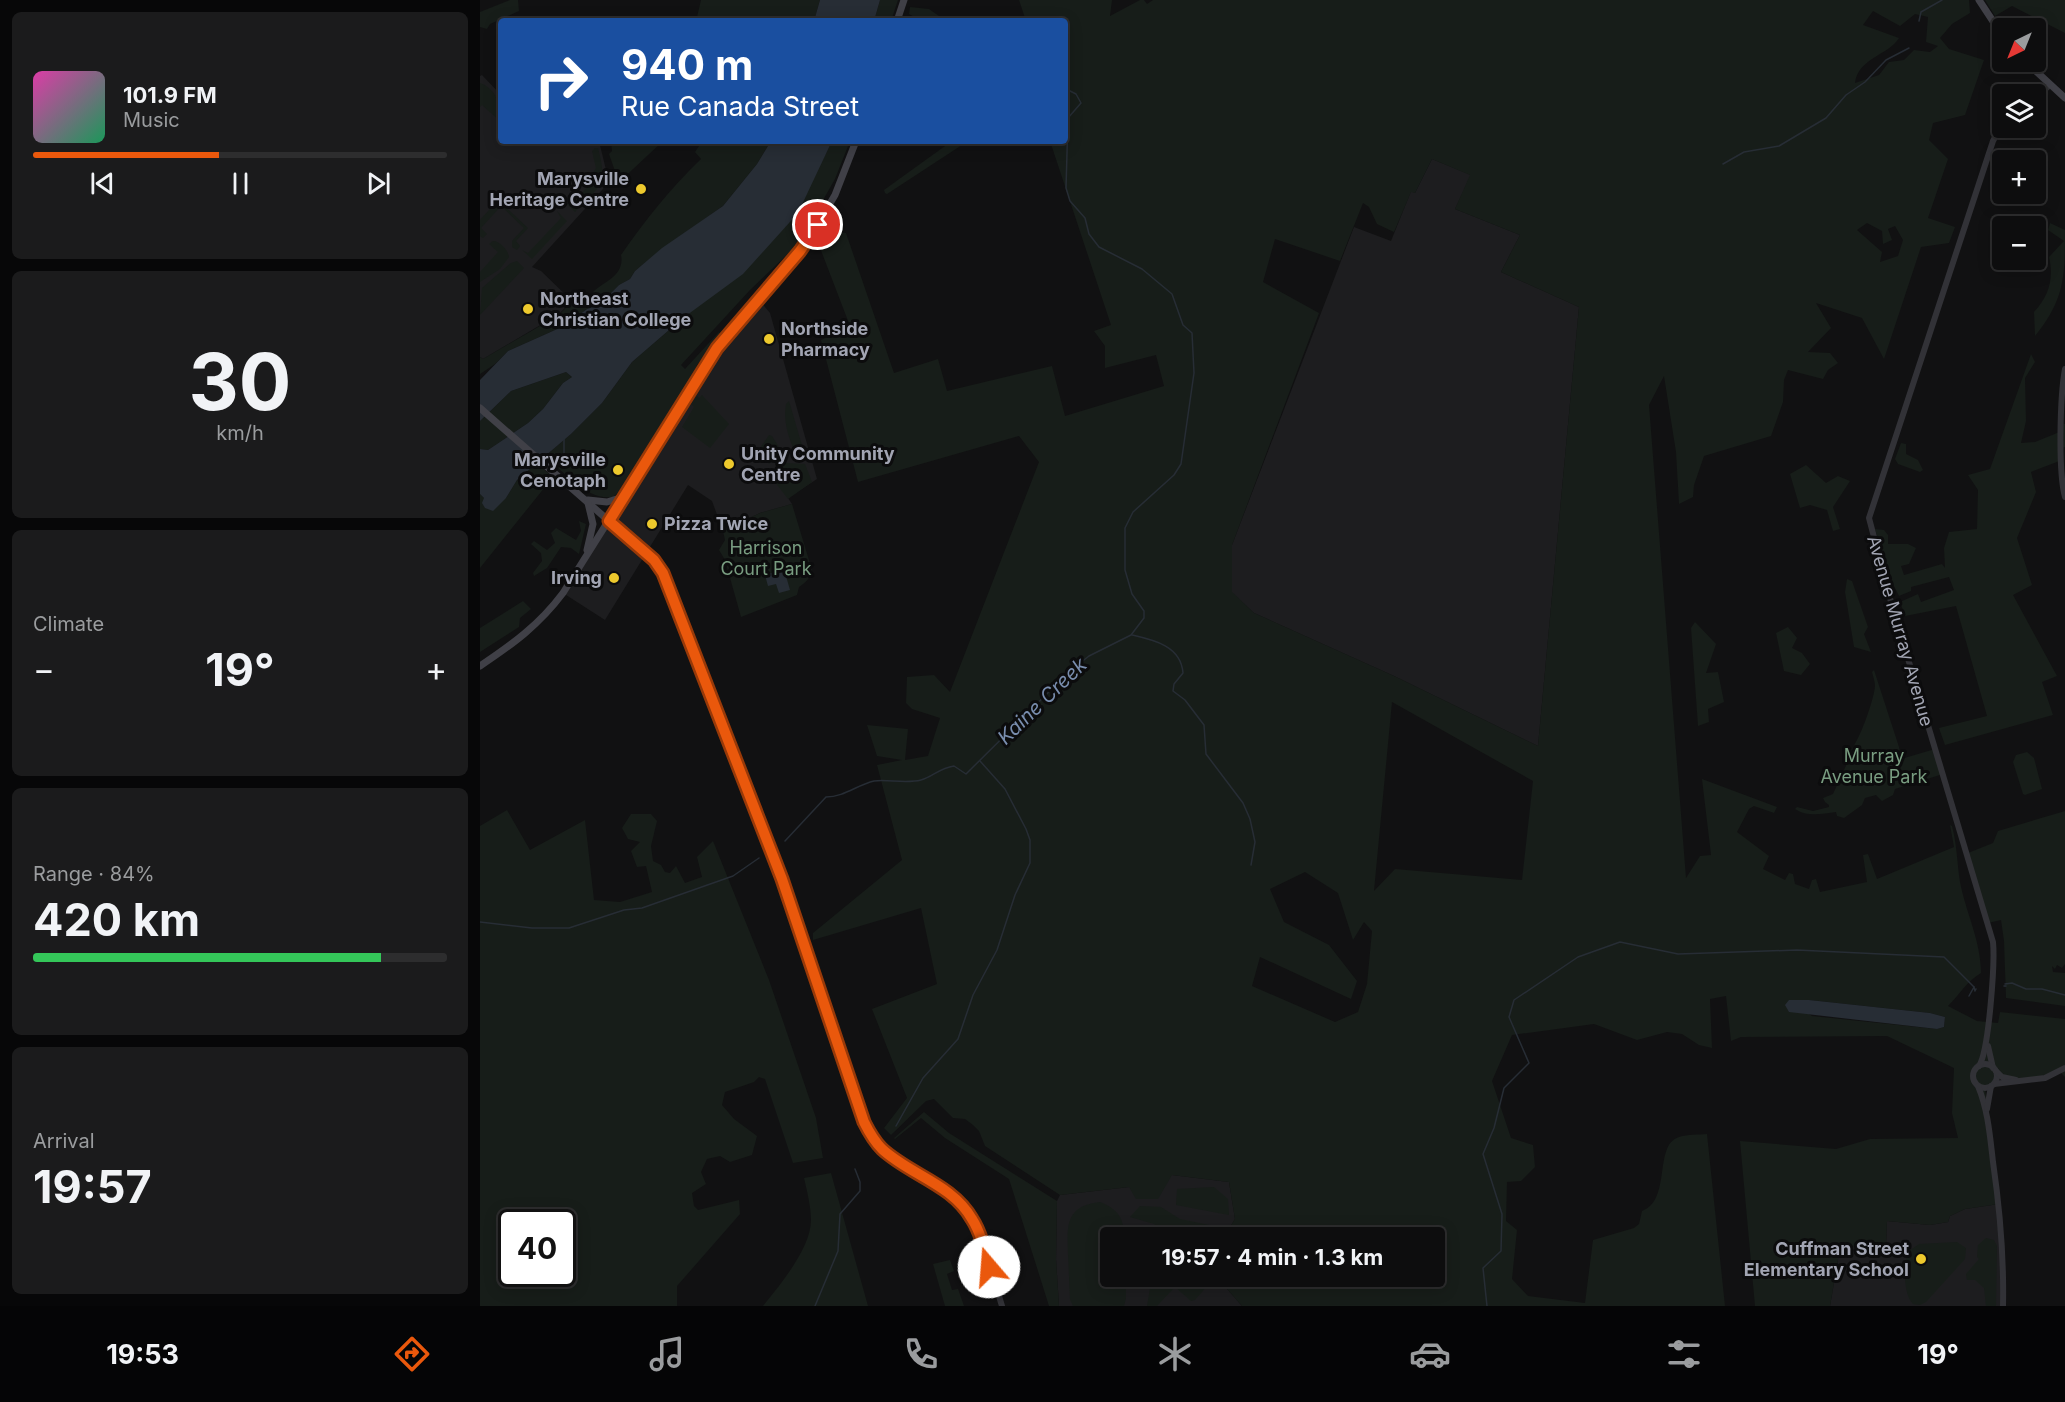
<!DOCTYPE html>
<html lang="en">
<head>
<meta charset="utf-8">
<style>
	:root { --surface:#0d0d0e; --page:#1b1b1c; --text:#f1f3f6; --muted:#9a9c9e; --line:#2d2d2e; --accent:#ea580c }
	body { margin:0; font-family:Inter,sans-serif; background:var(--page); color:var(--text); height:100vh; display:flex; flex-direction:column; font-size:22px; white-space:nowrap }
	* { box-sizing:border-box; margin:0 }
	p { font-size:20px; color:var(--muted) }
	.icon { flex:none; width:33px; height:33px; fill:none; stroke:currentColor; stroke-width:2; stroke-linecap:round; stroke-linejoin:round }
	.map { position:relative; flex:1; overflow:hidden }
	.panel { display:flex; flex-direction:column; gap:12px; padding:12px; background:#070708; width:480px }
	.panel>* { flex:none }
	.hud { position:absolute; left:18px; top:18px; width:570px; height:126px; border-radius:6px; box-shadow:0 3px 15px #0003,0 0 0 2px var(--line); background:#1a4fa0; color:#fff; overflow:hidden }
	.needle { width:39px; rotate:223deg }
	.buttons { position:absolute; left:1512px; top:18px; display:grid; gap:12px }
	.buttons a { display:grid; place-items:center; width:54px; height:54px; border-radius:6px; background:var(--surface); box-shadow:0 3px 15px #0003,0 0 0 2px var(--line); font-size:30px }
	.speed { position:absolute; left:18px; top:1209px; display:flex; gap:12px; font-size:30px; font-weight:700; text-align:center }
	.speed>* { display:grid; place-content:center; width:78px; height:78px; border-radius:50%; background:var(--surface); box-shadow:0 3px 15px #0003,0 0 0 2px var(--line); line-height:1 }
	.speed .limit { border:3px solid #111; border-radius:9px; background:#fff; color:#111 }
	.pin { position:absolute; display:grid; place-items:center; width:51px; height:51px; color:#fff; margin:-26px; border:3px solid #fff; border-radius:50%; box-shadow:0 2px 6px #0007 }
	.me { position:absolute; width:66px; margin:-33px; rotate:342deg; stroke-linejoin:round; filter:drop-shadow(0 0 4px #0008) }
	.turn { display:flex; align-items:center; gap:21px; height:126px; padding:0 24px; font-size:27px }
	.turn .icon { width:78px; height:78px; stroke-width:2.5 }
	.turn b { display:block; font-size:42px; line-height:51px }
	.big { font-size:45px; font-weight:700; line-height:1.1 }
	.panel .widget { flex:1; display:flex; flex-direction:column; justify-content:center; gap:9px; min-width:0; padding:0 21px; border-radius:9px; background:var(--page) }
	.panel .dial { align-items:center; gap:0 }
	.dial b { font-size:78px; line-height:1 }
	.song { display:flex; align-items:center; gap:18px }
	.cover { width:72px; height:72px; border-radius:9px; background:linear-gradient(135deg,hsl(320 70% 55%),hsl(150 70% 35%)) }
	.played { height:6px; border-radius:3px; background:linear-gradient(90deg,var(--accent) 45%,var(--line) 45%) }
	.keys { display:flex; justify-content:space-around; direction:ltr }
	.heat { display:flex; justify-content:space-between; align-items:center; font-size:33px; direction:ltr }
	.charge { height:9px; border-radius:4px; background:linear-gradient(90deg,#34c759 84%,var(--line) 0) }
	.trip { position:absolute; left:620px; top:1227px; width:345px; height:60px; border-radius:6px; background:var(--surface); box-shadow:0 3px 15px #0003,0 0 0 2px var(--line); font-weight:700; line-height:60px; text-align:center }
	.dock { display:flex; height:96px; justify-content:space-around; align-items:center; background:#050506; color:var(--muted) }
	.dock .icon { width:42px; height:42px }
	.dock .on { color:var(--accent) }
	.dock b { font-size:27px; color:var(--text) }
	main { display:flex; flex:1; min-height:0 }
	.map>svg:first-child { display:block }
	.built { fill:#1d1d1f }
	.green { fill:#171d19; fill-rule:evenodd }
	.water { fill:#272d35 }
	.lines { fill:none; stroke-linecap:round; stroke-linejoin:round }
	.stream { stroke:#272d35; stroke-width:1.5 }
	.tertiary { stroke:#323237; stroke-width:6 }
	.secondary { stroke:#404047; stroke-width:7 }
	.route-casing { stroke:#983908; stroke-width:15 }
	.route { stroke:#ea580c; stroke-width:10 }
	.poi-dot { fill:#edc92d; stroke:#0c0c0d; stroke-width:2 }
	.labels { text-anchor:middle; stroke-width:6; stroke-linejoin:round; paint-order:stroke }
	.poi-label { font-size:18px; font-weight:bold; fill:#a2a5b3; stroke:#0c0c0d; text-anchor:end }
	.park-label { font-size:18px; fill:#799d81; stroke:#0c0c0d }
	.street-label { font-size:18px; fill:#a2a5b3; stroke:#0c0c0d }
	.water-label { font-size:20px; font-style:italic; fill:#798dae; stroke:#0c0c0d }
</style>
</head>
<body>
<main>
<section class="panel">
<div class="widget">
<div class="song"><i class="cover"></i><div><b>101.9 FM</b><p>Music</p></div></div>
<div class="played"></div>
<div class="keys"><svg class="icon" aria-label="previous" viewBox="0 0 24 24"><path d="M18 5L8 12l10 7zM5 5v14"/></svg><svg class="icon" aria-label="pause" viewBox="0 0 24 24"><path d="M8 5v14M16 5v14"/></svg><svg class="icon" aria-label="next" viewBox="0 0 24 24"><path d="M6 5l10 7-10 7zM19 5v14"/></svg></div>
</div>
<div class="widget dial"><b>30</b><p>km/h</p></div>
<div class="widget"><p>Climate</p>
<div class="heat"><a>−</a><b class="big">19°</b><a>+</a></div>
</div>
<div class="widget"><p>Range · 84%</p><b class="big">420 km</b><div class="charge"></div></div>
<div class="widget"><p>Arrival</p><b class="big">19:57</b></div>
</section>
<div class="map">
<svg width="1585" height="1306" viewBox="0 0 1585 1306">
	<rect width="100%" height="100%" fill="#111112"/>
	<g class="built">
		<path d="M2,75L21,95V141H119L128,178L123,189L52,267L61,271L92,301L79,314L3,359L0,357V76Z"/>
		<path d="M952,159L991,175L975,209L1040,235L1021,272L1099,307L1058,746L914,676L774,613L751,592L752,545L874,227L911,241L931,191L935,193Z"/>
		<path d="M279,300L290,313L337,479L308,498L312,504L280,513L243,531L232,501L208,485L125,620L83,593L217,378Z"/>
		<path d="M692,1175L749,1182L755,1219L744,1237L630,1238V1276L742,1277V1283L762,1306H579L576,1259L577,1201L580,1195L649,1187Z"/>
		<path d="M1519,1204L1523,1306H1350L1360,1248L1406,1245L1407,1221L1450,1225L1468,1222L1470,1216L1485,1209Z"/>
	</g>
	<g class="green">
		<path d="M30,0H38L39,11L10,24L7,29L0,27V12Z"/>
		<path d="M221,0H340L334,21H219L217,17Z"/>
		<path d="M400,0H418L411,21H394Z"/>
		<path d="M539,0H632L630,16L660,0H664L667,4L673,0H1489L1490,13L1472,24L1460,38L1469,49L1504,60L1485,115L1453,123L1449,140L1468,159L1448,218L1475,227L1469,243L1441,247L1404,359L1382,318L1336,303L1351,328L1328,352L1350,353L1358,363L1348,370L1343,379L1308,370L1304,380L1303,402L1291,436L1224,456L1214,485L1213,497L1199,504L1196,452L1184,376L1169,405L1206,878L1220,856L1231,855L1222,779L1297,807L1294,813L1274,806L1269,809L1257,832L1289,856L1283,869L1305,880L1309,873L1313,874L1315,884L1329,889L1332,880L1336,879L1340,892L1387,882L1383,855L1388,854L1397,879L1474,847L1470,825L1472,826C1477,845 1477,863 1480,882C1486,913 1501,941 1501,973C1486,982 1481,993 1468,1006L1497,1021L1518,1023L1520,1012L1585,1019V1077L1580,1072L1539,1081L1517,1078L1516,1081L1505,1088L1519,1204L1485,1209L1470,1216L1468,1222L1450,1225L1407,1221L1406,1245L1360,1248L1350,1306H1275L1260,1141L1356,1149L1390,1139L1478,1138L1472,1113L1474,1068L1407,1036L1261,1037L1251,1041L1246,996L1230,999L1232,1048L1219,1045L1202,1034L1187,1032L1157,1040L1114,1024L1032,1035L1012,1081L1031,1138L1053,1145L1055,1167L1041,1181L1027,1182L1026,1221L1037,1230L1032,1279L1048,1296L1105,1303L1113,1240L1154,1228L1159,1224L1162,1211C1192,1200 1173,1145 1199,1137C1208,1134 1218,1135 1227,1134L1245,1306H762L742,1283V1277L954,1276V1238L744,1237L755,1219L749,1182L692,1175L678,1199H656L649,1187L580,1195L505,1146L499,1131L493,1125L485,1119L473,1118L454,1099L446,1101L411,1135L404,1128L427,1098L392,1009L457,984L441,908L333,940V933L422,860L397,765L422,760L397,756L387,725L428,729L425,760L448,756L460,718L432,709L426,703L427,677L454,675L470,692L559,462L539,436L378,482L341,340L370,326L337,240L344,230L366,233L414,373L458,359L467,391L572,366L585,416L684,386L676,355L625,368V346L614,331L631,325L570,141H585V21H546ZM1393,11L1420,26L1435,14L1448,17L1446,42L1458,46L1450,52L1434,50L1424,60L1409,62L1399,75L1375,83C1378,58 1409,55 1419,38L1383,25ZM952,159L990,175L975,209L1040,235L1021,272L1099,307L1058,746L914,676L774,613L752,592V545L839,313L783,282L795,239L860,261L883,203L889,207L897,224L914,232L931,192L935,193ZM1387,223L1402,231L1403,244L1412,240L1408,229L1415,226L1423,240L1418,256L1400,262L1402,252L1377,230ZM912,702L1053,781L1042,880L915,869L894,891ZM825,872L858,893L873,940L884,922L892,931L887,984L878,1012L855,1022L772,986L780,957L871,999L877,981L849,945L804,922L790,889ZM1309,1000H1329L1450,1013L1465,1017L1464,1027L1457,1029L1332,1016Z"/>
		<path d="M1505,0H1585V33L1532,6L1515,16Z"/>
		<path d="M430,7L449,9L466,21H442L429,14Z"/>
		<path d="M0,83C17,89 21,106 21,122L2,105L0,107Z"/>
		<path d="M131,141H183L137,184L135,171L129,154L132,151Z"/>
		<path d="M215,141H291L277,164L243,206L182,249L155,271L150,279L139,285L119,305L107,309L84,326L28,351L15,364L0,374V357L3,359L79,315L92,301L103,305C106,301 108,296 112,293C124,281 145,276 141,255C166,219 189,190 221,159L215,152L219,146Z"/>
		<path d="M352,141H370L355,179L318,244L270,290L201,365L205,369L239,332L241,334L217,365L213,377L139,492L133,497C107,501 83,471 65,456L91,434L122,403L152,362L203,318L341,163Z"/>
		<path d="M472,141H488L407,194L405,193L404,190Z"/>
		<path d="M115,148H118C128,187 121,184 95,212L85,202L91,206L114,179L111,176L116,168L112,151Z"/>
		<path d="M18,200L48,228L36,241L40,246L37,250L32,247V241L44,228L21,206L1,228L7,234L3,238L0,236V220Z"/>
		<path d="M77,211L87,221L52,259L42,250L48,253L81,218Z"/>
		<path d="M1570,223L1585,230C1585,276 1585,299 1555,336L1554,312C1569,296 1574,278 1569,257L1584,241L1568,230Z"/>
		<path d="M13,241C20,241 28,250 29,257L20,269L0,282V272L18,252L9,244Z"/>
		<path d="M37,261L44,268L0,315L2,288L31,263Z"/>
		<path d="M1551,354L1555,362L1545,378L1546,421L1541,443L1555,442L1582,431V424H1585V447L1582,448V460L1551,472L1556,492L1537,538L1552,585L1533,595L1577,676L1562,682L1573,715L1465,745L1459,728L1507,716L1476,606L1425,616L1420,602L1438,594L1441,602L1474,590L1469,577L1431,587V591L1419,596L1409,576L1395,529L1404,530L1408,535V544H1428L1436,548L1429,564L1421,566L1424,575L1462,564L1465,568L1464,548L1469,532L1497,529L1498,490L1488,475L1510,469Z"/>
		<path d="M86,372L92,377L83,383L63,409L48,423L8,450L0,449V421L31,391Z"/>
		<path d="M222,395L249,424L230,448L202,427L214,407L211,404L217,396L219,398Z"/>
		<path d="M309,401L323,449L315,452C308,437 303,420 306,404Z"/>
		<path d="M289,435L292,436L302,452L289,464L278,451Z"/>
		<path d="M1421,443L1426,444V454L1438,460L1443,470L1440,472L1418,464L1415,459Z"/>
		<path d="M56,463L73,477L0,568V494L4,498H26L37,480Z"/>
		<path d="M305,463L325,464L332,482L308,499L291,477Z"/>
		<path d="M1326,465L1346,483L1358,476L1370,481L1353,507L1360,529L1353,531L1347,510L1330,505L1320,508L1310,474Z"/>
		<path d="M312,504L332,570C330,579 326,582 319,587L317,595L261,617L245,560L239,550L245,540L243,531L280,513Z"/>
		<path d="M99,521L106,524L99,554L91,548L81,547L67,568L54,576L53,573L62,561L61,553L51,544L54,541L67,550L75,543L71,533L76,528L96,540L101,531Z"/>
		<path d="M1367,579L1372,581L1388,627L1384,634L1391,652L1374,647L1365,592Z"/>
		<path d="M43,601L51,609L40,618L39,627L0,652V628Z"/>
		<path d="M1215,622L1236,644L1226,673L1238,672L1244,702L1228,709L1229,722L1218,726L1211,628Z"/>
		<path d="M1308,627L1317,638L1312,648L1322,653L1330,664L1321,675L1304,671L1296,633Z"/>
		<path d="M1394,670L1419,747L1421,759L1455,749L1463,774L1415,789L1413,795L1402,801L1396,795L1385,798L1382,805L1364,818L1357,816L1356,812C1342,814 1327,817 1315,809L1317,807L1333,811L1349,807V805L1345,802L1343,798L1353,794L1370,757V751C1379,742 1394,700 1395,686C1395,682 1393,676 1392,672Z"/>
		<path d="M1547,752L1554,758L1562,789L1545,795L1543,794L1533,762L1536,755Z"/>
		<path d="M27,810L50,850L105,820L114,900L140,902L172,892L166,866L157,867L151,851L160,842L148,839L142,828L151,814H171L177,821L171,846L173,861L181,865L185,872L190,873L196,866L205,883L222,877L217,857L233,841L289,980L336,1118L343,1158L313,1163L285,1079L279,1077L274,1082L245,1092L242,1105L254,1119L277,1136L272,1155L250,1162L240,1156L227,1159L221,1172L226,1184L212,1193L214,1206L218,1210L259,1200L260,1214L197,1286V1306H0V826ZM82,1222V1274H32V1222Z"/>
		<path d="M1585,811V964L1582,968L1577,965L1575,969L1572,966L1573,972L1585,973V1006L1526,998L1524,941L1521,920L1508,923L1488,853L1513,843L1518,831Z"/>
		<path d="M444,1112L469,1133L577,1201L576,1259L579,1306H569L529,1179L465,1138L441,1118L415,1139L414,1138Z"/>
		<path d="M351,1173L388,1306H283C300,1285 331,1248 331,1220C331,1207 327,1191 324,1178Z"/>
		<path d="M734,1187L748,1199L749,1215L696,1205L697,1189Z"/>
		<path d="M620,1202C638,1209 644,1218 644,1237L630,1238V1276L646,1277V1298L644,1306H593L590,1299C589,1284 589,1269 588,1255C587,1226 585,1206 620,1202Z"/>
		<path d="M660,1206L681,1207L700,1219L729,1225L736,1231V1237H690L674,1224L650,1217Z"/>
		<path d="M1506,1238L1514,1240L1517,1246L1516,1306H1506L1504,1288L1495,1280H1487L1486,1274L1499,1259L1497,1257L1498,1245Z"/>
		<path d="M1477,1242L1486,1248L1485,1259L1446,1302L1440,1305L1433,1304C1423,1294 1423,1263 1429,1251L1439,1244Z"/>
		<path d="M470,1260L474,1271L467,1274L472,1290L478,1289L484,1306H465L453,1264Z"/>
		<path d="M672,1277H721L729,1284L715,1300L711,1301L695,1287L677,1306H667Z"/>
	</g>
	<g class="water">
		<path d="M340,0H400L394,21H334Z"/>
		<path d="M291,141H352L318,213L263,274L203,318L152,362L122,403L91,434L37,480L26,498L13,511L5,508L2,503L4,498L0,494V449L8,450L48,423L63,409L83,383L92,377L86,372L31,391L0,421V380L28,351L84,326L107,309L119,305L139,285L150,279L155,271L182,248L243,206L277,164Z"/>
		<path d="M304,569L310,590L299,593L296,584L288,586L285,575Z"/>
		<path d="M1309,1000H1329L1450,1013L1465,1017L1464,1027L1457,1029L1309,1012L1305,1005Z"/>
	</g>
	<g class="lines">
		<g class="stream">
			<path d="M1439,21L1441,12L1462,0"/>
			<path d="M1243,164L1264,152L1299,146L1346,118L1366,95L1385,82L1406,60L1429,48"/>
			<path d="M84,462V439"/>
			<path d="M652,635C674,640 701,646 703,673L694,684L693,691L705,700L724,725L726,754L763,803L770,819L775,842L771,865"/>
			<path d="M305,841L346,797C364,797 377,785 394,781C407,779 426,784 441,780C453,777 459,768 474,766L486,774L590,671L609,656L651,635L664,618V611L652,594L645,570V528L653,512L694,475L701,464L714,373L712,333L703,325L692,294L662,269L619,247L609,234L605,218L590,201L586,188L588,118L601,103L596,94L586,89L588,65"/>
			<path d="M0,922L52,928H89L144,910L162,908L253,876L279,858"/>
			<path d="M1525,984L1532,983L1546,989H1562L1585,995"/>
			<path d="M1524,986H1526"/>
			<path d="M1489,996L1494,987L1495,991L1496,989"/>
			<path d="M416,1126L443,1078L478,1039L493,995L517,950L535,895L550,863V840L546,829L525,789L500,761"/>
			<path d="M335,1306L358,1251L360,1214L380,1191V1182L375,1169"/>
			<path d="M1007,1306L1003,1268L1021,1251L1022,1214L1003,1154L1014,1128L1024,1088L1049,1063L1029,1017L1034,1000L1098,957L1140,942L1198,954L1317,950L1464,957L1494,987"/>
		</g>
		<g class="tertiary">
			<path d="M1556,97L1570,85"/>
			<path d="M1585,369C1580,396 1578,471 1585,497"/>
			<path d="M129,521L174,560L183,573L302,879L384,1122C408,1168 446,1168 478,1201C504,1228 511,1271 522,1306"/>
			<path d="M1508,1046L1513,1068"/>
			<circle cx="1505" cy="1076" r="12"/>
			<path d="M1499,1066C1509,1051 1515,962 1513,942L1411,602L1389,518L1513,141L1522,124"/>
			<path d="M1516,1071L1522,1077L1536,1080"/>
			<path d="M1514,1084L1565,1078L1585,1068"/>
			<path d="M1498,1086C1508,1110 1510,1136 1513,1162C1520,1210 1524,1258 1523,1306"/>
			<path d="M1507,1109L1511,1086"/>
		</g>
		<g class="secondary">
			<path d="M1499,0L1522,35"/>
			<path d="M417,21L424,0"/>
			<path d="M1546,62L1585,98"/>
			<path d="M0,408L129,521"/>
			<path d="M108,500L127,502L143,497"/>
			<path d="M107,550L113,524L108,503"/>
			<path d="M0,666C33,644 59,625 83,593L237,348L327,242L355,195L376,141"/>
		</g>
	</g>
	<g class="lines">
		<defs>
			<path id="route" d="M338,225L320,251L237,348L129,521L174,560L183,573L302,879L384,1122C389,1132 394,1141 402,1149C430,1175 472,1184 492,1219C501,1233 505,1251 509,1267"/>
		</defs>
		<use href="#route" class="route-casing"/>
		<use href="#route" class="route"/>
	</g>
	<g class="poi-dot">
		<circle cx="161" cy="189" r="6"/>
		<circle cx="48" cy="309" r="6"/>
		<circle cx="289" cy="339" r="6"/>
		<circle cx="249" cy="464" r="6"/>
		<circle cx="138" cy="470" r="6"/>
		<circle cx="172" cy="524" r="6"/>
		<circle cx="134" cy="578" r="6"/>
		<circle cx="1441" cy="1259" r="6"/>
	</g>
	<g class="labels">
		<g class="poi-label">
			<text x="149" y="185">Marysville<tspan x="149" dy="21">Heritage Centre</tspan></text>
			<text x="60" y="305" text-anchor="start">Northeast<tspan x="60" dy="21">Christian College</tspan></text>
			<text x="301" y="335" text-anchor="start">Northside<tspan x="301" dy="21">Pharmacy</tspan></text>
			<text x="261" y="460" text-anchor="start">Unity Community<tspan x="261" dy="21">Centre</tspan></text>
			<text x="126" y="466">Marysville<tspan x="126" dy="21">Cenotaph</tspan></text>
			<text x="184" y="530" text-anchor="start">Pizza Twice</text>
			<text x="122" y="584">Irving</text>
			<text x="1429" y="1255">Cuffman Street<tspan x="1429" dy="21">Elementary School</tspan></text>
		</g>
		<g class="park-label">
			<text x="286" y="554">Harrison<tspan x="286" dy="21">Court Park</tspan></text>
			<text x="1394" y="762">Murray<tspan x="1394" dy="21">Avenue Park</tspan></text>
		</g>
		<g class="street-label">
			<text transform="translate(1420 631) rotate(74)" y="6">Avenue Murray Avenue</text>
		</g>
		<g class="water-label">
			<text transform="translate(562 701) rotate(-44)" y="7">Kaine Creek</text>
		</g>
	</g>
</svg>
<div class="buttons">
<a><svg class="needle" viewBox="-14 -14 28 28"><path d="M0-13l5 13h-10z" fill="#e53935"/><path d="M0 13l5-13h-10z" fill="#9a9c9e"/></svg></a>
<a><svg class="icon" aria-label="layers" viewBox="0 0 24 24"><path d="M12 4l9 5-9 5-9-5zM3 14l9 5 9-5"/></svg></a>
<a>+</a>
<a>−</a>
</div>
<div class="speed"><div class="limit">40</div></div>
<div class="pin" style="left:338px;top:225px;background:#d93025"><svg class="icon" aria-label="arrive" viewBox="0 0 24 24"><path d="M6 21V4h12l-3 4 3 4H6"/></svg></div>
<svg class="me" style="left:509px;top:1267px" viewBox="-20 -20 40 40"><circle r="19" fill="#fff"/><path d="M0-13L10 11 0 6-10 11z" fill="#ea580c"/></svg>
<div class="trip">19:57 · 4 min · 1.3 km</div>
<div class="hud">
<div class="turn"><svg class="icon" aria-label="right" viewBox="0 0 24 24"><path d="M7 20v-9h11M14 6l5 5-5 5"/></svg><div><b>940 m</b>Rue Canada Street</div></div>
</div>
</div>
</main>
<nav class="dock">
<b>19:53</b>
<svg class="icon on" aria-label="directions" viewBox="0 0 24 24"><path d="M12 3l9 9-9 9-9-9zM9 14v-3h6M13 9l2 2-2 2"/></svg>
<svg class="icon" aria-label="music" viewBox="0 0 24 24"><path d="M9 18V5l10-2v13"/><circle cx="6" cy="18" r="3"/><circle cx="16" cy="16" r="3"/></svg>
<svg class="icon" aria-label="phone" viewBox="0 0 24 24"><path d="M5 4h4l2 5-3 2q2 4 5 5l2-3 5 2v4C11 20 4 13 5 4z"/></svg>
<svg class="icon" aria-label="climate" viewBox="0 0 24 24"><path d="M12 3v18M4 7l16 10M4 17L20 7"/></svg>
<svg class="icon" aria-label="car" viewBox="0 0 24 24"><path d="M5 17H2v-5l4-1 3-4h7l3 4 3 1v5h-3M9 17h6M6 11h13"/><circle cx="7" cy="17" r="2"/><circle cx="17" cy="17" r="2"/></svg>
<svg class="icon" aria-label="filters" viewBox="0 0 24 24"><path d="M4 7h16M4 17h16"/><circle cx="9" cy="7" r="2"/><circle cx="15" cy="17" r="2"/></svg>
<b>19°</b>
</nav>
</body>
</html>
